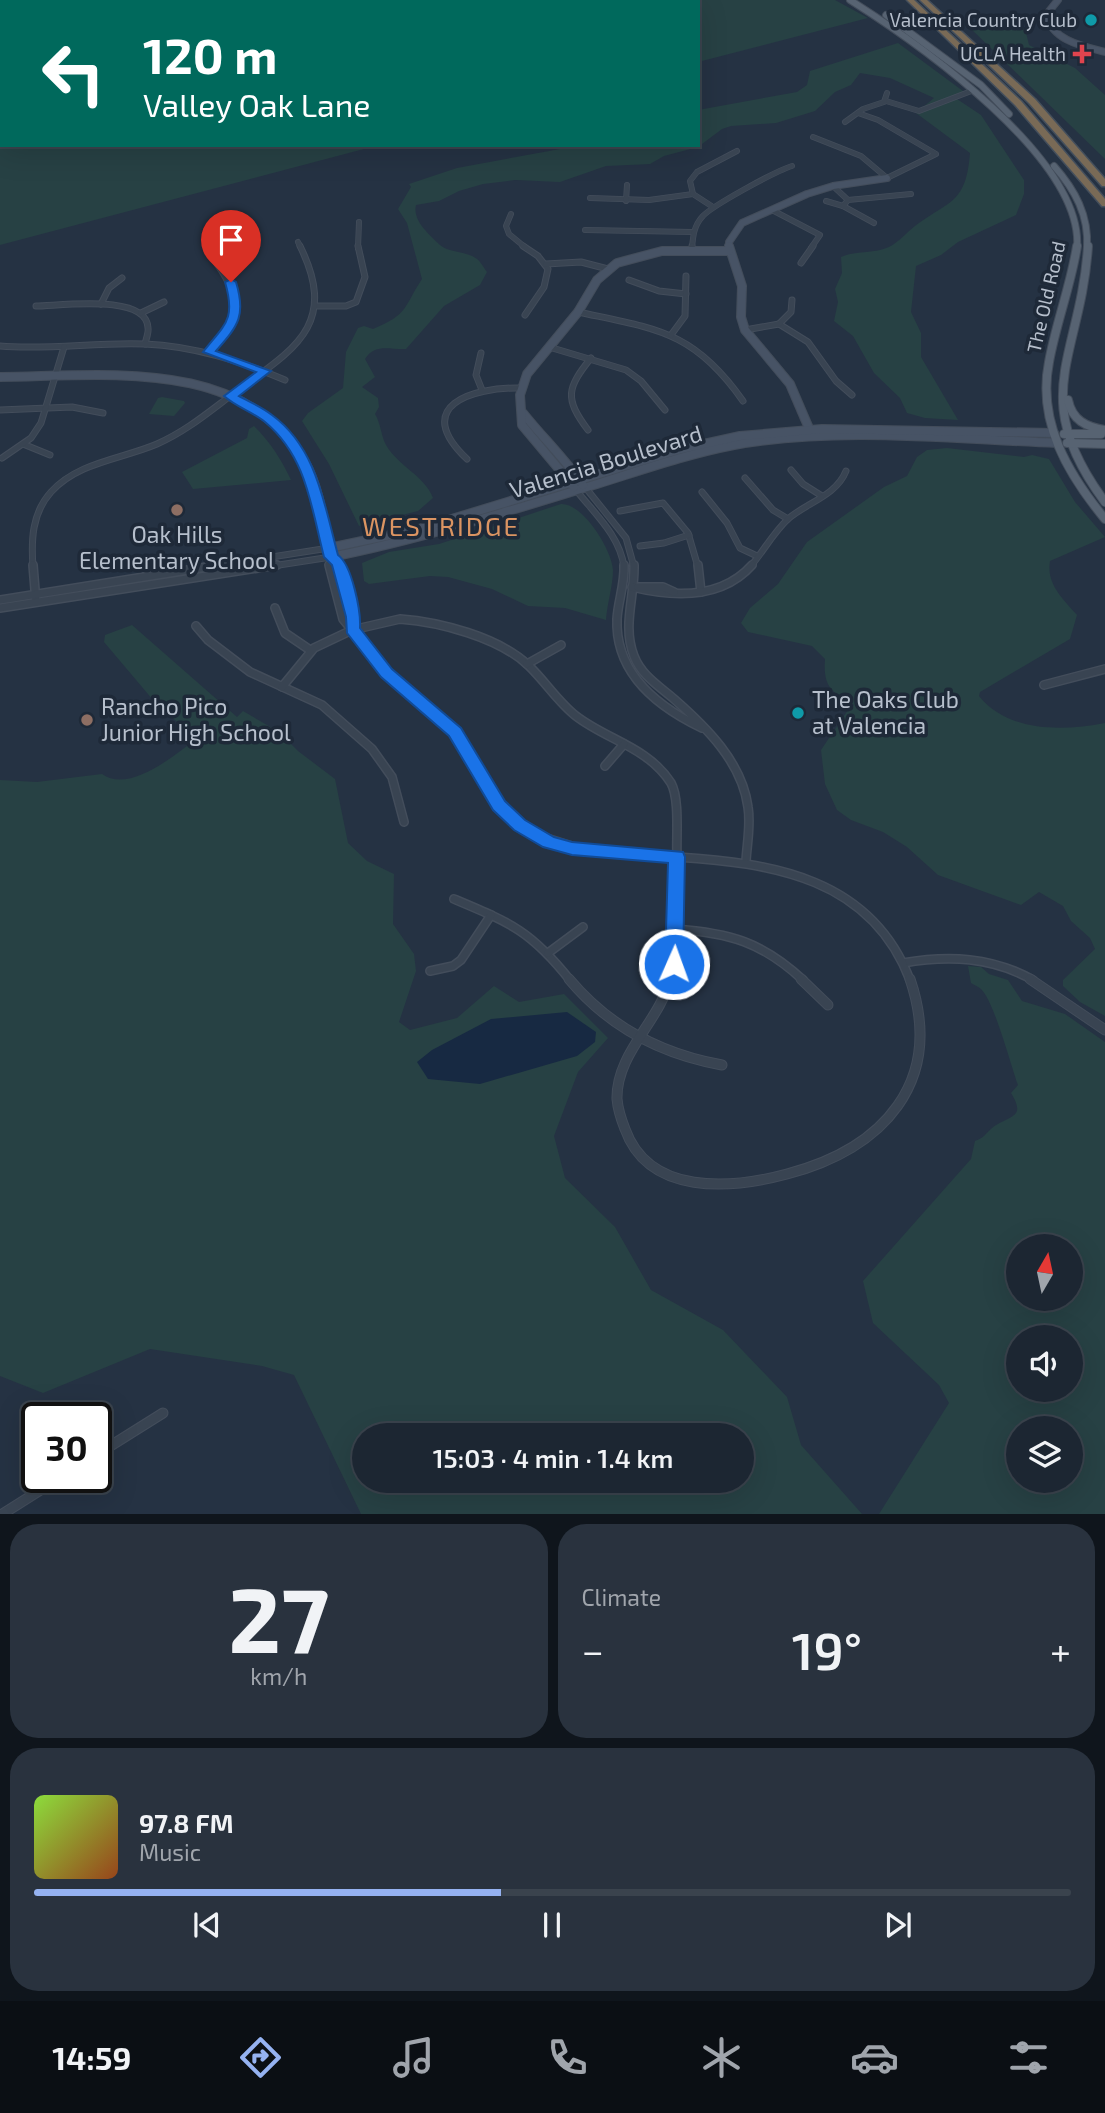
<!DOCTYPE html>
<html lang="en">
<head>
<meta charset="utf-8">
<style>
	:root { --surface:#1c2632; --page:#29323e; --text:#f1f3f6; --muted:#a0a5ac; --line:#3a434d; --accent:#95b2f1 }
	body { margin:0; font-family:"Exo 2",sans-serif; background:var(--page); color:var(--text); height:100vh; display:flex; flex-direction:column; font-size:26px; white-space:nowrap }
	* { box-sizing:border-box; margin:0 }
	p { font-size:23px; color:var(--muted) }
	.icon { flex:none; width:38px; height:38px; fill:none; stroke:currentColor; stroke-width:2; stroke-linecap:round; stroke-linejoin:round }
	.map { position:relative; height:1514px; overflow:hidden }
	.side { display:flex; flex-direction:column; gap:10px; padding:10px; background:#0f151c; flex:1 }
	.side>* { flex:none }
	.top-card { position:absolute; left:0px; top:0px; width:700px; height:147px; box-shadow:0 7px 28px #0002,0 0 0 2px var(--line); background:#00695c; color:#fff; overflow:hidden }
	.needle { width:46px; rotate:9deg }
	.tools { position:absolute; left:1006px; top:1234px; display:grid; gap:14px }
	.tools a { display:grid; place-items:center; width:77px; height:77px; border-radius:50%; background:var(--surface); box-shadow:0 7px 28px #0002,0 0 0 2px var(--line); font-size:35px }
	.speed { position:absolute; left:21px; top:1402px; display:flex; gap:14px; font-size:35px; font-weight:700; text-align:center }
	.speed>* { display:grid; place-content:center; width:91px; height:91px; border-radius:50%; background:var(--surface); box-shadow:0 7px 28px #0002,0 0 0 2px var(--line); line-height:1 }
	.speed .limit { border:4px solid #111; border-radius:10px; background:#fff; color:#111 }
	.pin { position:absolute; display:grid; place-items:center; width:60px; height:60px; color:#fff; margin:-72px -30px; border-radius:50% 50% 50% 0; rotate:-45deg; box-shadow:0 0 7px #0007 }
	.pin .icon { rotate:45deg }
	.me { position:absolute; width:77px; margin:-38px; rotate:2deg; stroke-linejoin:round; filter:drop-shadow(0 0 5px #0008) }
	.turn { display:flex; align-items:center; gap:24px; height:147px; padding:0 28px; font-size:32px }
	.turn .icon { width:91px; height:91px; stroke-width:2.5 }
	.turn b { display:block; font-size:49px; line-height:60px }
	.big { font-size:52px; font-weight:600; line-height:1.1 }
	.side .widget { flex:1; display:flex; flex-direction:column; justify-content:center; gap:10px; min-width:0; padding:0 24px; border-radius:28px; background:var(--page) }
	.side .dial { align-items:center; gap:0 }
	.dial b { font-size:91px; line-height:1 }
	.song { display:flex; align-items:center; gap:21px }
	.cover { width:84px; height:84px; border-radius:10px; background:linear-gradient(135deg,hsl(90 70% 55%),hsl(20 70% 35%)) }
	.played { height:7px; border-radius:4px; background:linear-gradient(90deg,var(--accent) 45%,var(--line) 45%) }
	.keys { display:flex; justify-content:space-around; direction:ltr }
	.heat { display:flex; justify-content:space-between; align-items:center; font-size:38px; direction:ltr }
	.side .tiles { flex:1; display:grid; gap:10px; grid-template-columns:1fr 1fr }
	.widget:last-child { grid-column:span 2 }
	.trip { position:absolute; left:352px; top:1423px; width:402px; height:70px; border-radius:35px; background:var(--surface); box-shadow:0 7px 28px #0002,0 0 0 2px var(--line); font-weight:600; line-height:70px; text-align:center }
	.dock { display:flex; height:112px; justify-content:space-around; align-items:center; background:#0b0f14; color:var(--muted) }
	.dock .icon { width:49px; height:49px }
	.dock .active { color:var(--accent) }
	.dock b { font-size:32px; color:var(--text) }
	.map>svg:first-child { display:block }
	.green { fill:#274144; fill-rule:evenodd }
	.water { fill:#172942 }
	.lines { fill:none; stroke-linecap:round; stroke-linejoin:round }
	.stream { stroke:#172942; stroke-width:2 }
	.street-far3-casing { stroke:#434d5b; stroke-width:6 }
	.street-far2-casing { stroke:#434d5b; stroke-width:7 }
	.street-far1-casing { stroke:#434d5b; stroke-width:10 }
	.street-casing { stroke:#434d5b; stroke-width:11 }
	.secondary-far1-casing { stroke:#434d5b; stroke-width:8 }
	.secondary-casing { stroke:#434d5b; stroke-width:10 }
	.primary-far1-casing { stroke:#434d5b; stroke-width:8 }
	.primary-casing { stroke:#434d5b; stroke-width:10 }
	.highway-casing { stroke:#444f5c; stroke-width:3 }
	.street-far3 { stroke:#394452; stroke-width:4.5 }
	.street-far2 { stroke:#394452; stroke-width:5 }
	.street-far1 { stroke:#394452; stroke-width:7 }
	.street { stroke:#394452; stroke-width:9 }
	.secondary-far1 { stroke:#475365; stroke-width:6 }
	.secondary { stroke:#475365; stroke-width:8 }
	.primary-far1 { stroke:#576372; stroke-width:6 }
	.primary { stroke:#576372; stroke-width:8 }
	.highway { fill:#796a56; fill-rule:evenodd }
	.route { fill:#1a73e8; stroke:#114b97; stroke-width:2 }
	.culture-dot { fill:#0f9aa8; stroke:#1e2938; stroke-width:2.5 }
	.health-dot { fill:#e0444e; stroke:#1e2938; stroke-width:2.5 }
	.education-dot { fill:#8d6e63; stroke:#1e2938; stroke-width:2.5 }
	.labels { text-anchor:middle; stroke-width:7; stroke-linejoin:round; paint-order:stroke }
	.far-poi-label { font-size:19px; fill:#b6bfcc; stroke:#1e2938; text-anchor:end }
	.far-street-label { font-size:19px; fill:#b6bfcc; stroke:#1e2938 }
	.street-label { font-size:23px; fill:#b6bfcc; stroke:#1e2938 }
	.poi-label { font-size:23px; fill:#b6bfcc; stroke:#1e2938; text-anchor:start }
	.quarter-label { font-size:26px; letter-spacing:2px; fill:#db9462; stroke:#1e2938 }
</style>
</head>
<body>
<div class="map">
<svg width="1105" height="1515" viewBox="0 0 1105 1515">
	<rect width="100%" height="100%" fill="#253243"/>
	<g class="green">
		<path d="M0,0H835L868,18L698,62V2H2V145H379L0,245Z"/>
		<path d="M986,20L1025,28L1029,45L1075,68L1105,95V159L967,25Z"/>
		<path d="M898,43L967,94L957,99L981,115L1024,180V194L1016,215L958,242L941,255L916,266L911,312L921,333V357L958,420L925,418L907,413L900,398L874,373L853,336L834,321L838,302L835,289L842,273L841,257C857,250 874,254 889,247C899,242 906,233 915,226C950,200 966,204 970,153L916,113L934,98L890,78L860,73L851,85L835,92L815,111L776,123L731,126L722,129L698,147L664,156L650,164L606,166L560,182L515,180L483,184L459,191L439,201L416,205C412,221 431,236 440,245C449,253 467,251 477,259C481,262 484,268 487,272L480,285L444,306L406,349C390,350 375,343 365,359L375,377L362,387L378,398L379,407L375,414C381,424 381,436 386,445C398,466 425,476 433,498L418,511L359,526L329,464L302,421L308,413L343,388L346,352L358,328L364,326L373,329C409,314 403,308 422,279L407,223L398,209L411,187L409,184L457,168L582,145H698V110L797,92L807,85L810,71Z"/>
		<path d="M162,397L184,401L185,403L174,416L149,414L158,398Z"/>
		<path d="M254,426C271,443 281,459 291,480L193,489L182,472L247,438L249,429Z"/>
		<path d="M947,448L1024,457L1032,455L1049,459L1075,502L1105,537L1050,561C1046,584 1063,599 1077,615L1070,639L980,692L979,696C1009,733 1063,731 1105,723V1016L1080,1002L1063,986V980L1095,949L1090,938L1071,921L1063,906L1039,892L1021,905L938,875L907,847L883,832L851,820L837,810L825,784L821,750L848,710L854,705C831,692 823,687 825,659L812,646L748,632L741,623L750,608L778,584L807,542L884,487L907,476L917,457L927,450Z"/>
		<path d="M561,504C583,503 612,550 613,570C613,586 607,604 606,620L565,608L528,606L492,589L448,577L430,576L369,584L364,581L362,563L389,552L439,544Z"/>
		<path d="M132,625L237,717L243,711L279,732L298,751L335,779L348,843L367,861L394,874L393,924L414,954L416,971L399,1022L410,1030L457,1018L494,986L519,1002L564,994L608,1038L578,1072L554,1136L565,1178L615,1227L651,1290L723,1330L787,1397L801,1445L862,1514H361L294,1375L262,1366L150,1349L43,1393L0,1376V780L37,782L102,774C129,794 175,755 196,739L153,700L104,642L105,635ZM364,1435H742V1480H364Z"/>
		<path d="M968,966L981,967L989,974L1008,980L1022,1001L1065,1014L1105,1042V1514H879L949,1403L939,1385L873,1323L863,1281L971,1159L975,1141C984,1138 985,1134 992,1128C1009,1115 1027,1119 1011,1093L1018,1085C1011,1066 994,1001 981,989C979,987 974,985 971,983ZM1018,1246H1071V1298H1018ZM1071,1337V1390H1018V1337ZM1071,1428V1480H1018V1428Z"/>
	</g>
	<path class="water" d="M567,1012L596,1032L595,1042L577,1056L480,1084L428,1079L417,1062L432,1050L491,1019Z"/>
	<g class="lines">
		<path class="stream" d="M60,2L62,0"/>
		<defs>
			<g id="street-far3">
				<path d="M886,101L919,111L974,90"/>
				<path d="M845,122L863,109L884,102L887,93"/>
				<path d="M813,137L861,156L887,178L936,154L878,120L858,113"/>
				<path d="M590,198L649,200L693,194"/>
				<path d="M848,200L911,194"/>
				<path d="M626,201L627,185"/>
				<path d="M826,201L843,206L848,200L833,186"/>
				<path d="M843,206L874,223"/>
				<path d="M713,207L693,194L690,181L697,172L737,151"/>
				<path d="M772,210L820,235L811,248"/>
				<path d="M511,214L506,226L509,234L526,248"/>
				<path d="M585,230L692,232"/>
				<path d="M298,242L301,248"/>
				<path d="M358,248L359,222"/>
				<path d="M692,248C693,236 694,226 702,217C711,206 776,171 792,166"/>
			</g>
			<g id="street-far2">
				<path d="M523,246L538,256L548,269L544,287L525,315"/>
				<path d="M692,250V246"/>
				<path d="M801,263L813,246"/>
				<path d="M546,264L581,262L608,269"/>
				<path d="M629,280L659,291L686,294"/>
				<path d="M101,304L109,288L122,278"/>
				<path d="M36,306C59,306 147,293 148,328C149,332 146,339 145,344"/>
				<path d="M316,306H346L356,302L365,277L358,246"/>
				<path d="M578,312C657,329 694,331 743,401"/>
				<path d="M141,313L164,302"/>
				<path d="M779,324L808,342L836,381L852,395"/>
				<path d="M745,330L779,324L791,312L792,300"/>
				<path d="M671,335L685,316L686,276"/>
				<path d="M0,346C49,350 97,342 145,344C194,346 240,361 285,380"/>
				<path d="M549,347L626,370L641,381L665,410"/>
				<path d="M209,352C239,319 244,302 217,264"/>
				<path d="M481,353L476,375L482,390"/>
				<path d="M0,410L72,407L103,413"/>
				<path d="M588,430C564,398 567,388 591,358"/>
				<path d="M23,444L50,455"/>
				<path d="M2,458L31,438L41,423L64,347"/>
				<path d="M467,459C411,406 472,387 521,388"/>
				<path d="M791,470L803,484L822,496"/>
				<path d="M745,478L773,510L788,519"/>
				<path d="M585,487L626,538L634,567"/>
				<path d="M576,490C595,514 620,536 624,567"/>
				<path d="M702,492L727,523L740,548L757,556"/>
				<path d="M620,511L663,503L688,533L698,567"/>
				<path d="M640,546L664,543L689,535"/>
				<path d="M331,557L339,562L340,567"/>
				<path d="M33,567C31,540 32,513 51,492C78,462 122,459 157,444C187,431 211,410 237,391C294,349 339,325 300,246"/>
				<path d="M208,567L329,548"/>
				<path d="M266,567L331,557"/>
				<path d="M330,567L331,557"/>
				<path d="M750,567C763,552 773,533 788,519C806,503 836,496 846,471"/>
			</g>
			<g id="street-far1">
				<path d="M33,565L36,602"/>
				<path d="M329,565L343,619L352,630"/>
				<path d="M340,565L354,617L353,629"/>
				<path d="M624,565C625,584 618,601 617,619C615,673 658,707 702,728"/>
				<path d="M634,565C635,596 622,626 634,656C641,675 659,686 674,699C706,727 742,762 748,807C751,825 747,843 746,861"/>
				<path d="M698,565L701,592"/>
				<path d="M632,587C673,597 721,600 752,565"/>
				<path d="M638,587H663L674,592"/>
				<path d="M0,600L219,565"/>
				<path d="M0,608L277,565"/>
				<path d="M275,608L285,633L310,650"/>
				<path d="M400,619C440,622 498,637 528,665C545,681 558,702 576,716C607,740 648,747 671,783C680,799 676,838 677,857L581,849L537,835L517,822L499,805L455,732L386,673L352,630Z"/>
				<path d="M196,626L208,640L250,672L322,705L372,749L392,777L404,822"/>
				<path d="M527,664L561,645"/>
				<path d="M1044,685L1105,669"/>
				<path d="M282,687L314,648L352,630"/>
				<path d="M605,766L624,744"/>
				<path d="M454,899C511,923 531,931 570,980"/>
				<path d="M675,929C730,933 762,942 803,980"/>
				<path d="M548,953L583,927"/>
				<path d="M903,963C949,955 992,957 1033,980"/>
				<path d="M430,971L453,966L461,960L491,915"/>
				<path d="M670,980L676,932L677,857C773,863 871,878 910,980"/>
			</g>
			<g id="street">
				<path d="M569,979C609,1027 661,1054 722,1065"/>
				<path d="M670,979C660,1021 616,1053 617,1099C618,1110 621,1119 625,1129C649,1196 731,1189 787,1174C883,1149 945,1082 910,979"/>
				<path d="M801,979L828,1005"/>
				<path d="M1030,979L1105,1030"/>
				<path d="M96,1455L163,1413"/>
				<path d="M1,1515L61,1477"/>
			</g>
			<g id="secondary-far1">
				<path d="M1058,0L1046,15C1053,41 1082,46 1105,52"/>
				<path d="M200,2L214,0"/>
				<path d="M224,2L236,0"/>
				<path d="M0,4L2,0"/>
				<path d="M0,14L2,11"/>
				<path d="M729,248V242L742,223L807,194L833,186L887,178"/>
			</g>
			<g id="secondary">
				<path d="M729,246L742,286L741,317L745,330L790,384L811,433"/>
				<path d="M0,377C105,376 246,356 306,464C321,492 324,527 331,557C421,539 509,511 597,484C642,470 687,454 734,445C841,426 950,439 1057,443"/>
				<path d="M523,413C543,438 565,459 583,485"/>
				<path d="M574,487L522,425L520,395L527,374L578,312L597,280L617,263L662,251H729"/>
				<path d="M329,548L419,529L681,449L740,436L822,429L1054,433"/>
			</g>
			<g id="primary-far1">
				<path d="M850,0C918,43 1084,159 1077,248"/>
				<path d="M886,15L981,85L1009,114"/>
				<path d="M1054,166C1075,190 1089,215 1087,248"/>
			</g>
			<g id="primary">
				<path d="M1077,246C1071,285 1056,323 1049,362C1037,422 1068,474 1105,519"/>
				<path d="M1088,246C1081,357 1026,396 1105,502"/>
				<path d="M1068,400C1072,420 1086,427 1105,430"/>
				<path d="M1064,434H1101"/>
				<path d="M1067,443L1105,444"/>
			</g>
			<g id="highway">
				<path d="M907,0H914L1021,101L1105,199V206H1102L1015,105Z"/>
				<path d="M920,0H927L1035,99L1105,179V186H1102L1029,103Z"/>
			</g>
		</defs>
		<use href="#street-far3" class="street-far3-casing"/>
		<use href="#street-far2" class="street-far2-casing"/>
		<use href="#street-far1" class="street-far1-casing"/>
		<use href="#street" class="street-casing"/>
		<use href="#secondary-far1" class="secondary-far1-casing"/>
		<use href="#secondary" class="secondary-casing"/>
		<use href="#primary-far1" class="primary-far1-casing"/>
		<use href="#primary" class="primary-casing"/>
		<use href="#highway" class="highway-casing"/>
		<use href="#street-far3" class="street-far3"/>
		<use href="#street-far2" class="street-far2"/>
		<use href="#street-far1" class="street-far1"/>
		<use href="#street" class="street"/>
		<use href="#secondary-far1" class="secondary-far1"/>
		<use href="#secondary" class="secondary"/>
		<use href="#primary-far1" class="primary-far1"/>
		<use href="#primary" class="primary"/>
		<use href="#highway" class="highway"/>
	</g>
	<path class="route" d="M231,279L236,282C246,315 239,325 216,351L271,371L239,396C250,402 262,407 272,415C317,448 324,504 338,555C352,565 361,611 360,628L392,669L461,728L505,801L525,820L554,837L572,842L683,852L685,857L683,964L680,969L674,971L667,969L665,964L668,863L572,855L543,847L514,830L493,810L449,736L381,677L347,633L346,617L332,565L324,557C311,507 307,457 265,422C253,412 236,407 224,396L256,372L203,352C225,324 236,320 225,282Z"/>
	<g class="culture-dot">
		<circle cx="1091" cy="20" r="7"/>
		<circle cx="798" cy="713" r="7"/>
	</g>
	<path class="health-dot" d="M1078.5 43.5h7v7h7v7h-7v7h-7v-7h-7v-7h7z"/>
	<g class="education-dot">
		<circle cx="177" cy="510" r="7"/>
		<circle cx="87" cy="720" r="7"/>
	</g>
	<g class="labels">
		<g class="far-poi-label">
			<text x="1077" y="27">Valencia Country Club</text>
			<text x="1066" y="61">UCLA Health</text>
		</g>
		<g class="far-street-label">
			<text transform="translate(1046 297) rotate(-77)" y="7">The Old Road</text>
		</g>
		<g class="street-label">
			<text transform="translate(606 462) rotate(-17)" y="8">Valencia Boulevard</text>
		</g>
		<g class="poi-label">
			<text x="177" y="543" text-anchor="middle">Oak Hills<tspan x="177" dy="26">Elementary School</tspan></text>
			<text x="812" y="708">The Oaks Club<tspan x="812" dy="26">at Valencia</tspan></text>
			<text x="101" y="715">Rancho Pico<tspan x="101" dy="26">Junior High School</tspan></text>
		</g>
		<g class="quarter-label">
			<text x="441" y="536">WESTRIDGE</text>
		</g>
	</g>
</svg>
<div class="tools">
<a><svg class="needle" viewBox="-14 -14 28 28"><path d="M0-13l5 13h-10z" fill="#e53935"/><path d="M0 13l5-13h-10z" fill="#a0a5ac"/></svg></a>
<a><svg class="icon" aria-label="sound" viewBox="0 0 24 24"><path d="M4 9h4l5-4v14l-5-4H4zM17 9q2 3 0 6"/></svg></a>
<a><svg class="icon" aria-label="layers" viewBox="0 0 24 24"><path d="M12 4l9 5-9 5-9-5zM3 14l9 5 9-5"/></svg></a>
</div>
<div class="speed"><div class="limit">30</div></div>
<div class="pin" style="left:231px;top:282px;background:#d93025"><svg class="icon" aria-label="arrive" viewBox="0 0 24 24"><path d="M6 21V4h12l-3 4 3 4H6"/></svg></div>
<svg class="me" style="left:674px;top:964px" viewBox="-20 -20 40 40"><circle r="17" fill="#1a73e8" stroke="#fff" stroke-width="3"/><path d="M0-11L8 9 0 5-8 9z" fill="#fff"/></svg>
<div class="trip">15:03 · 4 min · 1.4 km</div>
<div class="top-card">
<div class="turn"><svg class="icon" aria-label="left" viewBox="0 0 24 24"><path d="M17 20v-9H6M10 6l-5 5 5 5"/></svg><div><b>120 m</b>Valley Oak Lane</div></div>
</div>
</div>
<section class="side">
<div class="tiles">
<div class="widget dial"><b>27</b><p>km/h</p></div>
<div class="widget"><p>Climate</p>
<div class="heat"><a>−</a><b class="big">19°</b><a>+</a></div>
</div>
<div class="widget">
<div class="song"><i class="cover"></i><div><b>97.8 FM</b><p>Music</p></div></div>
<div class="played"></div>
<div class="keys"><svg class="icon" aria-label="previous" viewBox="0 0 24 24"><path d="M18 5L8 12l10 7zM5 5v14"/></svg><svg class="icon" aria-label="pause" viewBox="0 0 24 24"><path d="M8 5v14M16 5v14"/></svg><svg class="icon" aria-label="next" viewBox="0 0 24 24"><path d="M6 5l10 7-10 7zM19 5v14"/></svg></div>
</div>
</div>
</section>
<nav class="dock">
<b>14:59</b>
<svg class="icon active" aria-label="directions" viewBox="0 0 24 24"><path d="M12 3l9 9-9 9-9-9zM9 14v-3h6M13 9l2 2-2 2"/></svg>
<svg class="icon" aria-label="music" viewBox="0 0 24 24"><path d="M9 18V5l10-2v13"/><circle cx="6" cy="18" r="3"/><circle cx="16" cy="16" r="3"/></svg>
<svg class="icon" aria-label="phone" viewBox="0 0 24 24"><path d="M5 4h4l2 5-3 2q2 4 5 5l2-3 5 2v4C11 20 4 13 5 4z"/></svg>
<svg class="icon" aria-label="climate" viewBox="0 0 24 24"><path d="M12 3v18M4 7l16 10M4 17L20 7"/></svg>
<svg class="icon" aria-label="car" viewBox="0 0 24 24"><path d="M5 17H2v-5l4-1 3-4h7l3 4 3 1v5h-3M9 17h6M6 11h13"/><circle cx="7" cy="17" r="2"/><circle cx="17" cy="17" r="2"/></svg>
<svg class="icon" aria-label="filters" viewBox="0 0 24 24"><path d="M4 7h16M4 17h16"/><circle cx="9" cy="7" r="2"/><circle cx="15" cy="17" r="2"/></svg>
</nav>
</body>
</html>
